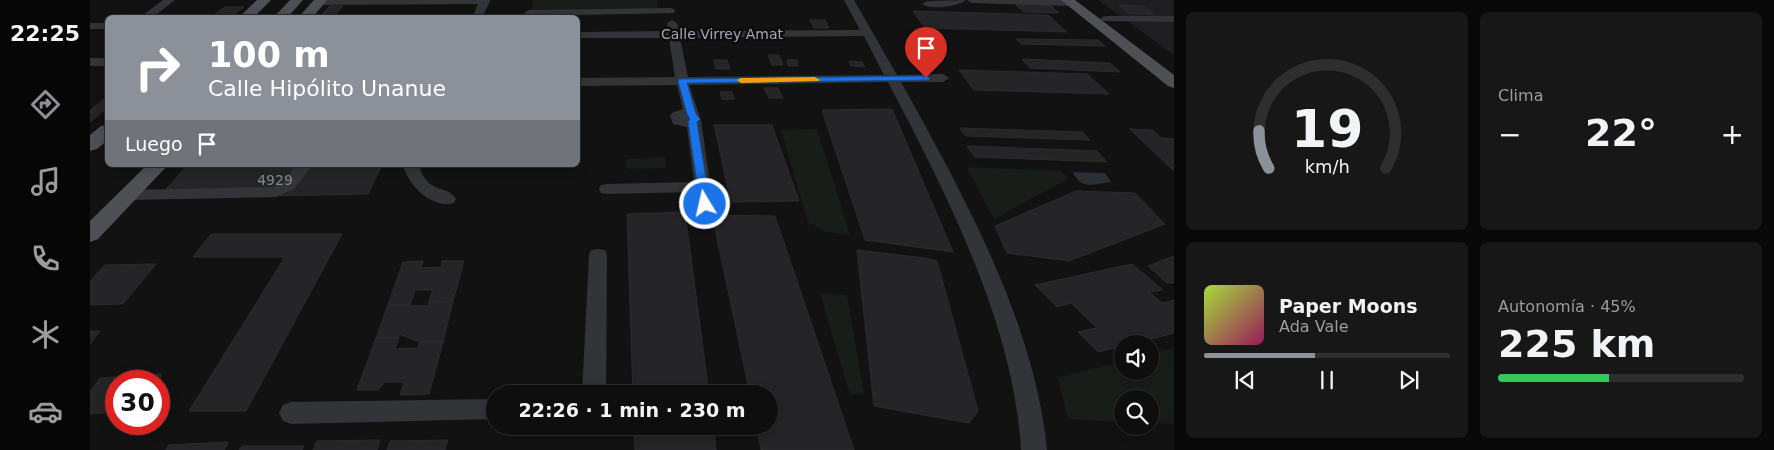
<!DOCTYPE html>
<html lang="es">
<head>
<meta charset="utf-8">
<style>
	:root { --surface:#0e0e0e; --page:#171717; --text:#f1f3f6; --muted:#9b9c9e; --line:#2e2e2e; --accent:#8c9099 }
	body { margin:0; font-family:"DejaVu Sans",sans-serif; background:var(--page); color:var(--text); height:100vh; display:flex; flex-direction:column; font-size:19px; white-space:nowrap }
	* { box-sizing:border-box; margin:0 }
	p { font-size:16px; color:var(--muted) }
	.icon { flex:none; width:28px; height:28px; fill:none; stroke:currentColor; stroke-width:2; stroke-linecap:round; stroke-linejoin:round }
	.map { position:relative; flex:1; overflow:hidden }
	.details { display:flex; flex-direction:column; gap:12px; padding:12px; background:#080808; width:600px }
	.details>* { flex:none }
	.banner { position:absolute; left:15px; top:15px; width:475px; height:152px; border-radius:8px; box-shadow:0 2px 12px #0003,0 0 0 1px var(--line); background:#8c9099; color:#fff; overflow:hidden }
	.buttons { position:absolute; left:1024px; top:335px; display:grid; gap:10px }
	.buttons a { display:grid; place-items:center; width:45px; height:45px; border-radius:50%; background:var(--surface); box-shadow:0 2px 12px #0003,0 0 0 1px var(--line); font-size:25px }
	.speed { position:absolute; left:15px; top:370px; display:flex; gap:10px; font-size:25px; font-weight:700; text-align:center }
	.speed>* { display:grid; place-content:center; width:65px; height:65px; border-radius:50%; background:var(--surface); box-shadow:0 2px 12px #0003,0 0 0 1px var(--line); line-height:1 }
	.speed .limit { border:8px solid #d22; background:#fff; color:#111 }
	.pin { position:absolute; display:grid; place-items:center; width:42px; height:42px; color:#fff; margin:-51px -21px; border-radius:50% 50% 50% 0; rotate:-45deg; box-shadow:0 0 5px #0007 }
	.pin .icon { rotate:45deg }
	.me { position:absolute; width:55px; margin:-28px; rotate:351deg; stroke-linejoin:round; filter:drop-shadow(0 0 4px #0008) }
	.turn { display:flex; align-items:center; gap:18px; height:105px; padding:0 20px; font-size:22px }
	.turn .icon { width:65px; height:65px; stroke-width:2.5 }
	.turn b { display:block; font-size:35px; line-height:42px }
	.then { display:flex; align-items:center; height:48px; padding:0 20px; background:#0003; gap:10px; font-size:19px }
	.big { font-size:38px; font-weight:600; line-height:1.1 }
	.details .tile { flex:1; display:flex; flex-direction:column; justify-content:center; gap:8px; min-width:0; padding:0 18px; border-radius:8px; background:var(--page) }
	.details .dial { align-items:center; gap:0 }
	.dial svg { height:130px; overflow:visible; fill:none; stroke:var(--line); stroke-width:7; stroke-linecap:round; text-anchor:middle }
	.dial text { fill:var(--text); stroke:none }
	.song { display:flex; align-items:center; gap:15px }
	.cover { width:60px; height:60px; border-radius:8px; background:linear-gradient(135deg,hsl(80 70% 55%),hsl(330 70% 35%)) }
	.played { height:5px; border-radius:2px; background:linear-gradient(90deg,var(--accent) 45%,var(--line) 45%) }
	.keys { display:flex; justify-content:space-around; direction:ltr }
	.heat { display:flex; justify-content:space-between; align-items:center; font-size:28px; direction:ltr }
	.charge { height:8px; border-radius:4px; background:linear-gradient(90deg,#34c759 45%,var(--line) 0) }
	.details .tiles { flex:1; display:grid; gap:12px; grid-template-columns:repeat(2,1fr) }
	.trip { position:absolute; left:396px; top:385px; width:292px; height:50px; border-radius:25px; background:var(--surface); box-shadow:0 2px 12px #0003,0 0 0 1px var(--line); font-weight:600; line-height:50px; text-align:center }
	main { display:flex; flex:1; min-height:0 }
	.dock { display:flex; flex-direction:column; width:90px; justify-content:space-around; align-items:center; background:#060606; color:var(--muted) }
	.dock .icon { width:35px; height:35px }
	.dock .active { color:var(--accent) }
	.dock b { font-size:22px; color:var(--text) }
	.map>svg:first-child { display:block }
	.built { fill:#1e1e20 }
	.green { fill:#181d19 }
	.water { fill:#292f35 }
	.building { fill:#252527; stroke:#2c2c2f }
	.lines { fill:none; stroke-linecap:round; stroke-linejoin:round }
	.minor { fill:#333438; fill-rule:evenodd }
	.major { fill:#4f5056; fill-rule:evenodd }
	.route { fill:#1a73e8; stroke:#114b97 }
	.slow { fill:#f59e0b }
	.labels { text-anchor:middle; stroke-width:5; stroke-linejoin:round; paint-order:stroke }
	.far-street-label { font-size:14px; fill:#a4a8b2; stroke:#0d0d0e }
	.number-label { font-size:14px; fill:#84868e }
</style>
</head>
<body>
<main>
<nav class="dock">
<b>22:25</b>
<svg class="icon active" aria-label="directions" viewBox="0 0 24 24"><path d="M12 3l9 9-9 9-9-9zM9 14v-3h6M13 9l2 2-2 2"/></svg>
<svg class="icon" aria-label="music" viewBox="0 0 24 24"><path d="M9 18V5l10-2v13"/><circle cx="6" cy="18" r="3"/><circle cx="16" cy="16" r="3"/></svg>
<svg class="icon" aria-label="phone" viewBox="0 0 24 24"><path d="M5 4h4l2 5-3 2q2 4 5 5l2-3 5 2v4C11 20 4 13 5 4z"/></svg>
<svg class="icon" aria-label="climate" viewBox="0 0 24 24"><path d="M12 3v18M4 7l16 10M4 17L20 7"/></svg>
<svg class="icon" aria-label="car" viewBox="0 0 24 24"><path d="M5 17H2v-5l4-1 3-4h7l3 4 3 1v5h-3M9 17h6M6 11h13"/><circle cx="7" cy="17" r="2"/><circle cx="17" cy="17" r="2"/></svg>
</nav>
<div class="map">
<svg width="1084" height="450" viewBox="0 0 1084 450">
	<rect width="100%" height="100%" fill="#121213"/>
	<path class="built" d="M1008,0H1084V55Z"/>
	<g class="green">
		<path d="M444,0H567L568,10L440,12Z"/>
		<path d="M727,129L760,235L736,232L718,222L691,130Z"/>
		<path d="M575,157L577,168L537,169L536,159Z"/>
		<path d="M876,167L970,171L979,178L904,219Z"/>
		<path d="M730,293L757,295L774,394L760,395Z"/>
		<path d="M1084,348V424L1060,423V399H1032V422L978,419L968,378L1032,361V371H1060V354Z"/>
	</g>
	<path class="water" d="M983,172L1015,173L1021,182C1004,184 991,191 983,172Z"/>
	<g class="building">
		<path d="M925,4L960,5L969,13L934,12Z"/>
		<path d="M1029,5L1054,6L1064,14L1039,13Z"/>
		<path d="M240,6H253L246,14H232Z"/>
		<path d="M135,7H154L141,17H121Z"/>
		<path d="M823,11L958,15L977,32L835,28Z"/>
		<path d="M720,20H735L739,28H724Z"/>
		<path d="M926,39L1008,40L1015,46L932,44Z"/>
		<path d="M678,55H689L693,65H682Z"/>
		<path d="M932,59L1020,63L1030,72L940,68Z"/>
		<path d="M624,60H637L640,69H626Z"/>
		<path d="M697,60H707L708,66H698Z"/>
		<path d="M759,61L772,62L775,67L761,66Z"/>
		<path d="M869,70L997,74L1019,94L884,90Z"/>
		<path d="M674,88H688L693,98H679Z"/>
		<path d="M630,92H642L644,99H632Z"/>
		<path d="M18,96V107L0,122V110Z"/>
		<path d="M802,109L828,170L863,252L775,240L732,110Z"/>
		<path d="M624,125H682L709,201L641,202Z"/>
		<path d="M870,128L992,132L1000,140L876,136Z"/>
		<path d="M1040,129L1062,130L1071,138L1084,139V171Z"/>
		<path d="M877,146L1007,151L1017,162L885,157Z"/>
		<path d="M98,165H292L278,194L68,198Z"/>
		<path d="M986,191L1045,193L1075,224L979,261L917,253L905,226Z"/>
		<path d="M595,212L619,394H543L537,214Z"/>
		<path d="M622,215L685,216L764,450H671L666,426H680V394H660Z"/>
		<path d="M121,234H252L156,411H99L195,257H103Z"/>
		<path d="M767,250L834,258L847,261L888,411L879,423L784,406Z"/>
		<path d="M1084,256V283H1077L1058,266Z"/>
		<path d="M333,261L331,268L351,267L352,261H374L363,301L339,302L343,290H325L320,305H298L313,262Z"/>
		<path d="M66,264L33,304L0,305V281L15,265Z"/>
		<path d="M1042,264L1073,290L1059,292L1072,303L1084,300V333L1042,344H1032V346L1008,352L988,332L1007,328L981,303L967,307L945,285Z"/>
		<path d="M363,301L353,342H330L309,334V338H286L298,305L338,306L339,302Z"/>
		<path d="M0,331H10L0,344Z"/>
		<path d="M286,338H309L305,349L328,348L330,342H353L339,394L310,395L314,382H295L288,390H267Z"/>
		<path d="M72,374L68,381H26V412L0,414V392L10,378Z"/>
		<path d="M544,426H623L626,450H545Z"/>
		<path d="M290,440L287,450H223L227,441Z"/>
		<path d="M358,440L355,450H297L300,441Z"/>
		<path d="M138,442L134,450H76L79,445Z"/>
		<path d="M152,446H214L212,450H149Z"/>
	</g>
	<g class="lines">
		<g class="minor">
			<path d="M73,0H85L62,18H49Z"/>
			<path d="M225,0H400V1L392,18H382L388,4L229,5L225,4Z"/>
			<path d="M754,0H764L807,75L853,74L859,78L853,82H811C872,192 945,323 957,450H931C924,324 856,193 798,82L599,85L611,120L623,204L621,208L615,209L609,208L605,192L517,194L511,193L509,189L511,185L517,184L604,182L597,127L583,124L580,116L582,113L593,109L587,85L488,86V78L585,77L579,38H488V32L578,31L577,23L582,20L587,23L589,31L770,30ZM774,36L794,75L598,77L590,38Z"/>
			<path d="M876,0C868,7 840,10 832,4L837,1Z"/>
			<path d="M877,0H981L986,3L981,6L882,3Z"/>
			<path d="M580,8L584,9L585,11L584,13L439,16L434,13L439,10Z"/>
			<path d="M1016,16H1084V22L1012,21L1011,19L1012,17Z"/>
			<rect x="0" y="23" width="18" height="6"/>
			<rect x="0" y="58" width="18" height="8"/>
			<path d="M206,165H218L220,168L204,189L186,197L39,200L33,199L31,195L33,191L39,190L183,187L192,183Z"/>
			<path d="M313,165H329C337,195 357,184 366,199L364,203C341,209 318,185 313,165Z"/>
			<path d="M508,249L515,250L517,255L516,394H492L499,255L501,250Z"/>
			<path d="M405,399V419L201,424L193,421L189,413L193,405L201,402Z"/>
		</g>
		<g class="major">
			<path d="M167,0H181L163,18H148Z"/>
			<path d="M200,0H213L197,18H183Z"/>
			<path d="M224,0H237L222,18H208Z"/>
			<path d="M971,0H985L1084,75V88L1078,86Z"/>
			<path d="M18,125V140L7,149L0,151V135L11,126Z"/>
			<path d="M57,165H78L8,239L0,242V221Z"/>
		</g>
	</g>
	<path class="route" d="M836,76L840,78L839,80L597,83L606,114L610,119L607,122L620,204L615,207L610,204L598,122L600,119L597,114L588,81L589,79Z"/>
	<path class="slow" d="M725,77L730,80L728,81L651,83L647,80L651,78Z"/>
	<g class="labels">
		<g class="far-street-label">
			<text x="632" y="39">Calle Virrey Amat</text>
		</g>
		<g class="number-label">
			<text x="185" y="185">4929</text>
		</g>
	</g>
</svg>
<div class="buttons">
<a><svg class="icon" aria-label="sound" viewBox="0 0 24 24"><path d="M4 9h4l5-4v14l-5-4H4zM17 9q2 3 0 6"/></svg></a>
<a><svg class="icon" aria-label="search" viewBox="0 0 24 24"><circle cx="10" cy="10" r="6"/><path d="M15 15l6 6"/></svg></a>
</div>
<div class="speed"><div class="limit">30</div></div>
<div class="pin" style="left:836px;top:78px;background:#d93025"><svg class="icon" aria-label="arrive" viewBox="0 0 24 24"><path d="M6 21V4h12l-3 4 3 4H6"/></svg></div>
<svg class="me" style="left:615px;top:204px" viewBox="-20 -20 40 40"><circle r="17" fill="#1a73e8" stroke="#fff" stroke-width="3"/><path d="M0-11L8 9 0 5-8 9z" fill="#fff"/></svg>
<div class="trip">22:26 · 1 min · 230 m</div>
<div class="banner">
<div class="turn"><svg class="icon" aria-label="right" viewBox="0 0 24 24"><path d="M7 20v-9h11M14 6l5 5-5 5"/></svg><div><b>100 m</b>Calle Hipólito Unanue</div></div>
<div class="then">Luego<svg class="icon" aria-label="arrive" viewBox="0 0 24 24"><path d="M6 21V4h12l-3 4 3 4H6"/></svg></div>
</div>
</div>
<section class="details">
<div class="tiles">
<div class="tile dial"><svg viewBox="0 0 100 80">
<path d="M14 69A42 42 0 1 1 86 69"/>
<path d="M14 69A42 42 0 0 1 8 46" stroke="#8c9099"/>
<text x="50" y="56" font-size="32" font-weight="700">19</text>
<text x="50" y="72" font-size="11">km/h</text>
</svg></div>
<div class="tile"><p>Clima</p>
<div class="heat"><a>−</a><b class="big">22°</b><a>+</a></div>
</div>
<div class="tile">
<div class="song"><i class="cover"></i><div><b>Paper Moons</b><p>Ada Vale</p></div></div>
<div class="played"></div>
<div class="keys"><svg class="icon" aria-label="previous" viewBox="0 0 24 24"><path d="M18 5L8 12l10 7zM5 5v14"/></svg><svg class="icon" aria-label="pause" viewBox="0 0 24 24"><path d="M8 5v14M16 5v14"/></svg><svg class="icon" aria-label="next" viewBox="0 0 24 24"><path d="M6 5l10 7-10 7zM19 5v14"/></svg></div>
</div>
<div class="tile"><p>Autonomía · 45%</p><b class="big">225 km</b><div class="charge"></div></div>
</div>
</section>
</main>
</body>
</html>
